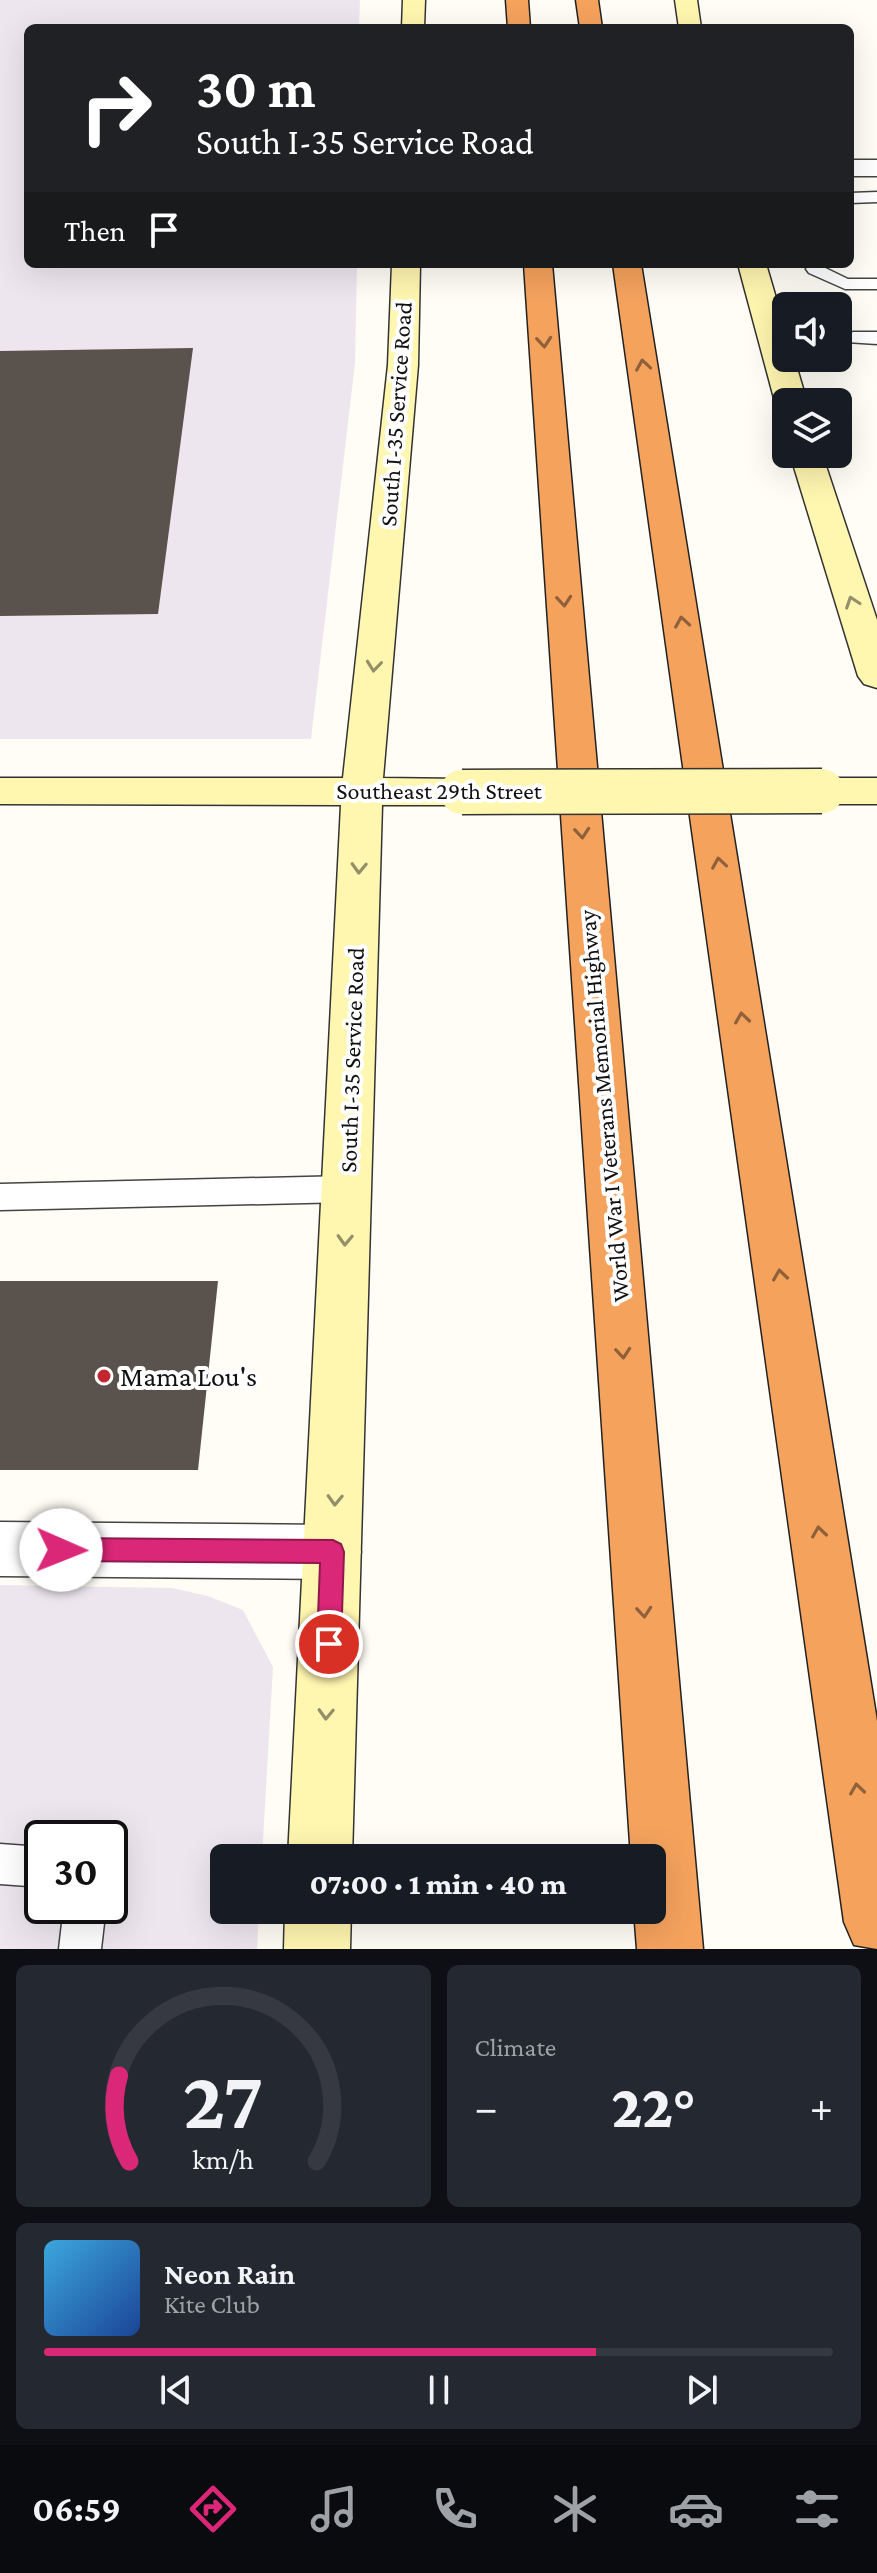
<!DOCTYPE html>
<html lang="en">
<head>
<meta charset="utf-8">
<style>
	:root { --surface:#171b24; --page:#242831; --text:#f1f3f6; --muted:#9ea1a6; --line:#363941; --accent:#db2777 }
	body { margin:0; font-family:"Crimson Pro",serif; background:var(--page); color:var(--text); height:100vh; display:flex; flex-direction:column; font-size:30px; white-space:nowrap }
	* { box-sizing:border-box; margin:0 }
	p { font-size:26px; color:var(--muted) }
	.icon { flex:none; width:44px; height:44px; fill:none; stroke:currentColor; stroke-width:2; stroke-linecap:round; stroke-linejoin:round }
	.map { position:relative; height:1949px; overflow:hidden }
	.drawer { display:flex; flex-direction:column; gap:16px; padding:16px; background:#0d0f14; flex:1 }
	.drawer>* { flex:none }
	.top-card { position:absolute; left:24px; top:24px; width:830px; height:244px; border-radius:12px; box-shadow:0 8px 32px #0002; background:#202124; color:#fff; overflow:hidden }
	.controls { position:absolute; left:772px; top:292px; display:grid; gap:16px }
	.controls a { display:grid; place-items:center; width:80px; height:80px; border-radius:12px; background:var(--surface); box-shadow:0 8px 32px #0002; font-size:40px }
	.speed { position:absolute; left:24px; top:1820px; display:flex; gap:16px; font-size:40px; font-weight:700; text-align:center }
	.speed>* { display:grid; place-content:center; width:104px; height:104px; border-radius:50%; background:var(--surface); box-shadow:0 8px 32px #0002; line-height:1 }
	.speed .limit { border:4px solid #111; border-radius:12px; background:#fff; color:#111 }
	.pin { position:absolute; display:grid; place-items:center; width:68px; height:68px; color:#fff; margin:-34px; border:4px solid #fff; border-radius:50%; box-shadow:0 2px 8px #0007 }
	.me { position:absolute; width:88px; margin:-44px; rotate:91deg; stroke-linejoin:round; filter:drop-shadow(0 0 6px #0008) }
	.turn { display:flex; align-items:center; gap:28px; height:168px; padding:0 40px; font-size:36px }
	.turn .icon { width:104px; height:104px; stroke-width:2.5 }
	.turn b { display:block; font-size:56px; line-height:68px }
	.then { display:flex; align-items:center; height:76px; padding:0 40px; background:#0003; gap:16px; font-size:30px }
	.big { font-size:60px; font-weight:800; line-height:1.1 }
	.drawer .tile { flex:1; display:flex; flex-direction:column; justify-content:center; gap:12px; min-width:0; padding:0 28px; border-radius:12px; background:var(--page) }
	.drawer .dial { align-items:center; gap:0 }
	.dial svg { height:208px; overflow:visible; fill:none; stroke:var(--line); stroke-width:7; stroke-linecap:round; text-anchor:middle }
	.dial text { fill:var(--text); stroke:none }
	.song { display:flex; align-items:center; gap:24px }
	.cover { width:96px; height:96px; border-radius:12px; background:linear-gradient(135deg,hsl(200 70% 55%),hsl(220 70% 35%)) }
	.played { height:8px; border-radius:4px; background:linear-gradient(90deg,var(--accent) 70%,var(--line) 70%) }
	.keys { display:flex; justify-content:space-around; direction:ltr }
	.heat { display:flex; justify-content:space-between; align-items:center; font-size:44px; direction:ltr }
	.drawer .tiles { flex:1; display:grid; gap:16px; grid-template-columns:1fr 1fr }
	.tile:last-child { grid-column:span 2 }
	.trip { position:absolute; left:210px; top:1844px; width:456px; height:80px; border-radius:12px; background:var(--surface); box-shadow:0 8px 32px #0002; font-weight:800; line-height:80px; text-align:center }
	.menu { display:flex; height:128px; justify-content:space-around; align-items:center; background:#090b0e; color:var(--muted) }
	.menu .icon { width:56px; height:56px }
	.menu .selected { color:var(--accent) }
	.menu b { font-size:36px; color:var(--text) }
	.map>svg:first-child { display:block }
	.industrial { fill:#eee6ef; fill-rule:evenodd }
	.building { fill:#5a524d }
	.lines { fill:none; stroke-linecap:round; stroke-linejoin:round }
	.lane-casing { stroke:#444; stroke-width:3 }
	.street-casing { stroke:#444; stroke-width:3 }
	.secondary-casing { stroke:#333; stroke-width:3 }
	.highway-casing { stroke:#222; stroke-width:3 }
	.lane { fill:#fff; fill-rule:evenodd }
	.street { fill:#fff; fill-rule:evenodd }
	.secondary { fill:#fff6b0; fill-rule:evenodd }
	.highway { fill:#f5a25d; fill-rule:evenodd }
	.secondary-bridge-casing { stroke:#333; stroke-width:47; stroke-linecap:butt }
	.secondary-bridge { stroke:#fff6b0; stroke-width:44 }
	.oneway { stroke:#8e613b }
	.oneway2 { stroke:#948f68 }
	.route { fill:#db2777; stroke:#8e194d; stroke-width:2 }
	.poi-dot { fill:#c4262e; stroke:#fff; stroke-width:3 }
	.labels { text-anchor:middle; stroke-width:8; stroke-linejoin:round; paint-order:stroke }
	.street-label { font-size:24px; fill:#111; stroke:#fff }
	.near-poi-label { font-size:28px; fill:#111; stroke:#fff; text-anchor:start }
</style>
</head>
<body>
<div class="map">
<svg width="877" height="1949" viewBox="0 0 877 1949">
	<rect width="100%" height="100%" fill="#fffdf5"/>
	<g class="industrial">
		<path d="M0,0H360L359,28H28V264H357L355,363L311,739H0Z"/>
		<path d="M0,1585L172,1588L208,1596L243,1610L273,1667L262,1858H224V1910H259L257,1949H0ZM42,1838H110V1906H42Z"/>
	</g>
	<g class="building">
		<path d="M193,348L158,614L0,616V351Z"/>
		<path d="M0,1281H218L198,1470H0Z"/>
	</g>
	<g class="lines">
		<defs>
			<g id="lane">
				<path d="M877,192V202L850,203V193Z"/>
				<path d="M817,264L848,279H877V289H845L809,273L806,269L809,265Z"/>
				<path d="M853,332H877V344L846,342L844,338Z"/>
				<path d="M347,1176L358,1180L363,1189L358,1198L347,1202L0,1210V1184Z"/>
				<path d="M0,1844L42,1847V1887L0,1884Z"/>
				<path d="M64,1906H106L101,1949H59Z"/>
			</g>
			<g id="street">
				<rect x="850" y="160" width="27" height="16"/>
				<path d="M0,1522L333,1525L353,1533L361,1552L353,1571L333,1579L0,1576Z"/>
			</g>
			<g id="secondary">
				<path d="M403,0H425L424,28H402Z"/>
				<path d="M675,0H697L701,28H679Z"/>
				<path d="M392,264H420L418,365L383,778L462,779L476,782L482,792L476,802L462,805H382L352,1858H288L341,805L0,804V778H343L388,365Z"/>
				<path d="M738,264H766L786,332V358H794L807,402H786V410L780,409L775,402Z"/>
				<path d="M790,454H822L877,620V688L864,684L858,676Z"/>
				<path d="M822,778H877V804H822L808,800L802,791L808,782Z"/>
				<path d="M285,1910H351L350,1949H284Z"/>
			</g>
			<g id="highway">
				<path d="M506,0H528L530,28H508Z"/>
				<path d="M576,0H598L602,28H580Z"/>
				<path d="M524,264H552L703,1949H637L634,1910H652V1858H631Z"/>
				<path d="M613,264H641L877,1721V1949L854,1945L844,1922Z"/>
			</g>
		</defs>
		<use href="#lane" class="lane-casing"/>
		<use href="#street" class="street-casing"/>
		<use href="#secondary" class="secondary-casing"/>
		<use href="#highway" class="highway-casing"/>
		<use href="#lane" class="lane"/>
		<use href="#street" class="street"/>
		<use href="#secondary" class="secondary"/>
		<use href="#highway" class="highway"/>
		<defs>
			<path id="secondary-bridge" d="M462,792L822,791"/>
		</defs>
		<use href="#secondary-bridge" class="secondary-bridge-casing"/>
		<use href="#secondary-bridge" class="secondary-bridge"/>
	</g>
	<defs><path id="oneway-chevron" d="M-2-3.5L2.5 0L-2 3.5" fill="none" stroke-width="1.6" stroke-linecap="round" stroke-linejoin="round" transform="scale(2)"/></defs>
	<g class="oneway">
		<use href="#oneway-chevron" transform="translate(544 342) rotate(85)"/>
		<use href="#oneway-chevron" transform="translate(643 365) rotate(-99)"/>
		<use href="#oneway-chevron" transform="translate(564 601) rotate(85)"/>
		<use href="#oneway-chevron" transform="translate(682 622) rotate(-99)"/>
		<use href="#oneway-chevron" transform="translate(582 833) rotate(85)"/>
		<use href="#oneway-chevron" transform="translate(719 863) rotate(-99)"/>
		<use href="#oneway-chevron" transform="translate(742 1018) rotate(-98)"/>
		<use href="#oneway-chevron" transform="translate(780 1275) rotate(-98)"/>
		<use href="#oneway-chevron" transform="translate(623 1353) rotate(85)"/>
		<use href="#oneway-chevron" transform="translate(819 1532) rotate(-98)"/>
		<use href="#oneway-chevron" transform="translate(644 1612) rotate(85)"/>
		<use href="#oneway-chevron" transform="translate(857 1789) rotate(-98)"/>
	</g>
	<g class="oneway2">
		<use href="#oneway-chevron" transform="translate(852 602) rotate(-109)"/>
		<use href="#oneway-chevron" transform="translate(374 666) rotate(96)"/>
		<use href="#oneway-chevron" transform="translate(359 868) rotate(92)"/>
		<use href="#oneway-chevron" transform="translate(345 1240) rotate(92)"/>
		<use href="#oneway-chevron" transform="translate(335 1500) rotate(92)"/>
		<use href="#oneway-chevron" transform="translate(326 1714) rotate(92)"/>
	</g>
	<path class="route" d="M61,1538L333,1540L341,1544L344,1552L341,1644L337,1652L329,1656L320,1652L317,1644L320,1563L61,1561L52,1558L49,1550L52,1542Z"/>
	<circle class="poi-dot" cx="104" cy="1376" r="8"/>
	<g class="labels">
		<g class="street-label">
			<text transform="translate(396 414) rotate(-86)" y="8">South I-35 Service Road</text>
			<text x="439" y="799">Southeast 29th Street</text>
			<text transform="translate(352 1060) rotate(-88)" y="8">South I-35 Service Road</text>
			<text transform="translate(604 1106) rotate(-95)" y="8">World War I Veterans Memorial Highway</text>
		</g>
		<g class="near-poi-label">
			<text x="120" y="1386">Mama Lou's</text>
		</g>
	</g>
</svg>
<div class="controls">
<a><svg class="icon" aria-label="sound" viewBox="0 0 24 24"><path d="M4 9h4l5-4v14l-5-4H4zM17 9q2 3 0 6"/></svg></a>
<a><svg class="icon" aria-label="layers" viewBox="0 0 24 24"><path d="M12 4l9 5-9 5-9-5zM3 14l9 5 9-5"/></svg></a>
</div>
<div class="speed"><div class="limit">30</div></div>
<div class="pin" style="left:329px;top:1644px;background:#d93025"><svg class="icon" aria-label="arrive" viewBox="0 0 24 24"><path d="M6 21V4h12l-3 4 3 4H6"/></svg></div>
<svg class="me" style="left:61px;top:1550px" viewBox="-20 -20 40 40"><circle r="19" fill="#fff"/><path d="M0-13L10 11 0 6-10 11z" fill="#db2777"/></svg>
<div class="trip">07:00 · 1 min · 40 m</div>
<div class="top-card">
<div class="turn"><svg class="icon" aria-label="right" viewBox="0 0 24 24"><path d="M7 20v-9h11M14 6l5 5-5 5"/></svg><div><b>30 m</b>South I-35 Service Road</div></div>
<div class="then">Then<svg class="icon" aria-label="arrive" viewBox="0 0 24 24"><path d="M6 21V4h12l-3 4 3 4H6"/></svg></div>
</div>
</div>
<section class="drawer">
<div class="tiles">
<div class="tile dial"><svg viewBox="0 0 100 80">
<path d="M14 69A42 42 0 1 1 86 69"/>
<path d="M14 69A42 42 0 0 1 10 36" stroke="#db2777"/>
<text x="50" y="56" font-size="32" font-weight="700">27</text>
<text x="50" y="72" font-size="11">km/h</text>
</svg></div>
<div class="tile"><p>Climate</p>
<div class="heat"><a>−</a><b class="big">22°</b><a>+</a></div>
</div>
<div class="tile">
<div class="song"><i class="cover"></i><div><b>Neon Rain</b><p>Kite Club</p></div></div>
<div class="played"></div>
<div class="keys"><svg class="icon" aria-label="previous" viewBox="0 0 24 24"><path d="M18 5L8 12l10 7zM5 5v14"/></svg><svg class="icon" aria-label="pause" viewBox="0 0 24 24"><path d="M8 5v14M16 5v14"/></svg><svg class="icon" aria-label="next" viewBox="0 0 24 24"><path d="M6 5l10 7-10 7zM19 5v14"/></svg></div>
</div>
</div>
</section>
<nav class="menu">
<b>06:59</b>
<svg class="icon selected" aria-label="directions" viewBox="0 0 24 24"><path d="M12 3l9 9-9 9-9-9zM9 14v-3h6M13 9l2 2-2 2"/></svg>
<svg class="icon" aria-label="music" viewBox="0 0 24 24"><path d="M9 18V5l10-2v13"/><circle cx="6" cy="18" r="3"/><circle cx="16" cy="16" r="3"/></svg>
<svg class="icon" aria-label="phone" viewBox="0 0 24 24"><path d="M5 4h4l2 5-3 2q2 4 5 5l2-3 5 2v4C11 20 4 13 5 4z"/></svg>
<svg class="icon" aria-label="climate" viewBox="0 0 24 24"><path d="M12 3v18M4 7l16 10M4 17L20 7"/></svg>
<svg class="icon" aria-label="car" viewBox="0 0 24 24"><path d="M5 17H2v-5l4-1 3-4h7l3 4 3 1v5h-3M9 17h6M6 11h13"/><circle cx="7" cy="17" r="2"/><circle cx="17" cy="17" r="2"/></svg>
<svg class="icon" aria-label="filters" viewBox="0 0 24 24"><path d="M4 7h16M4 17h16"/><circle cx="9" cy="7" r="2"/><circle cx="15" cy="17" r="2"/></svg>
</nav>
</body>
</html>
